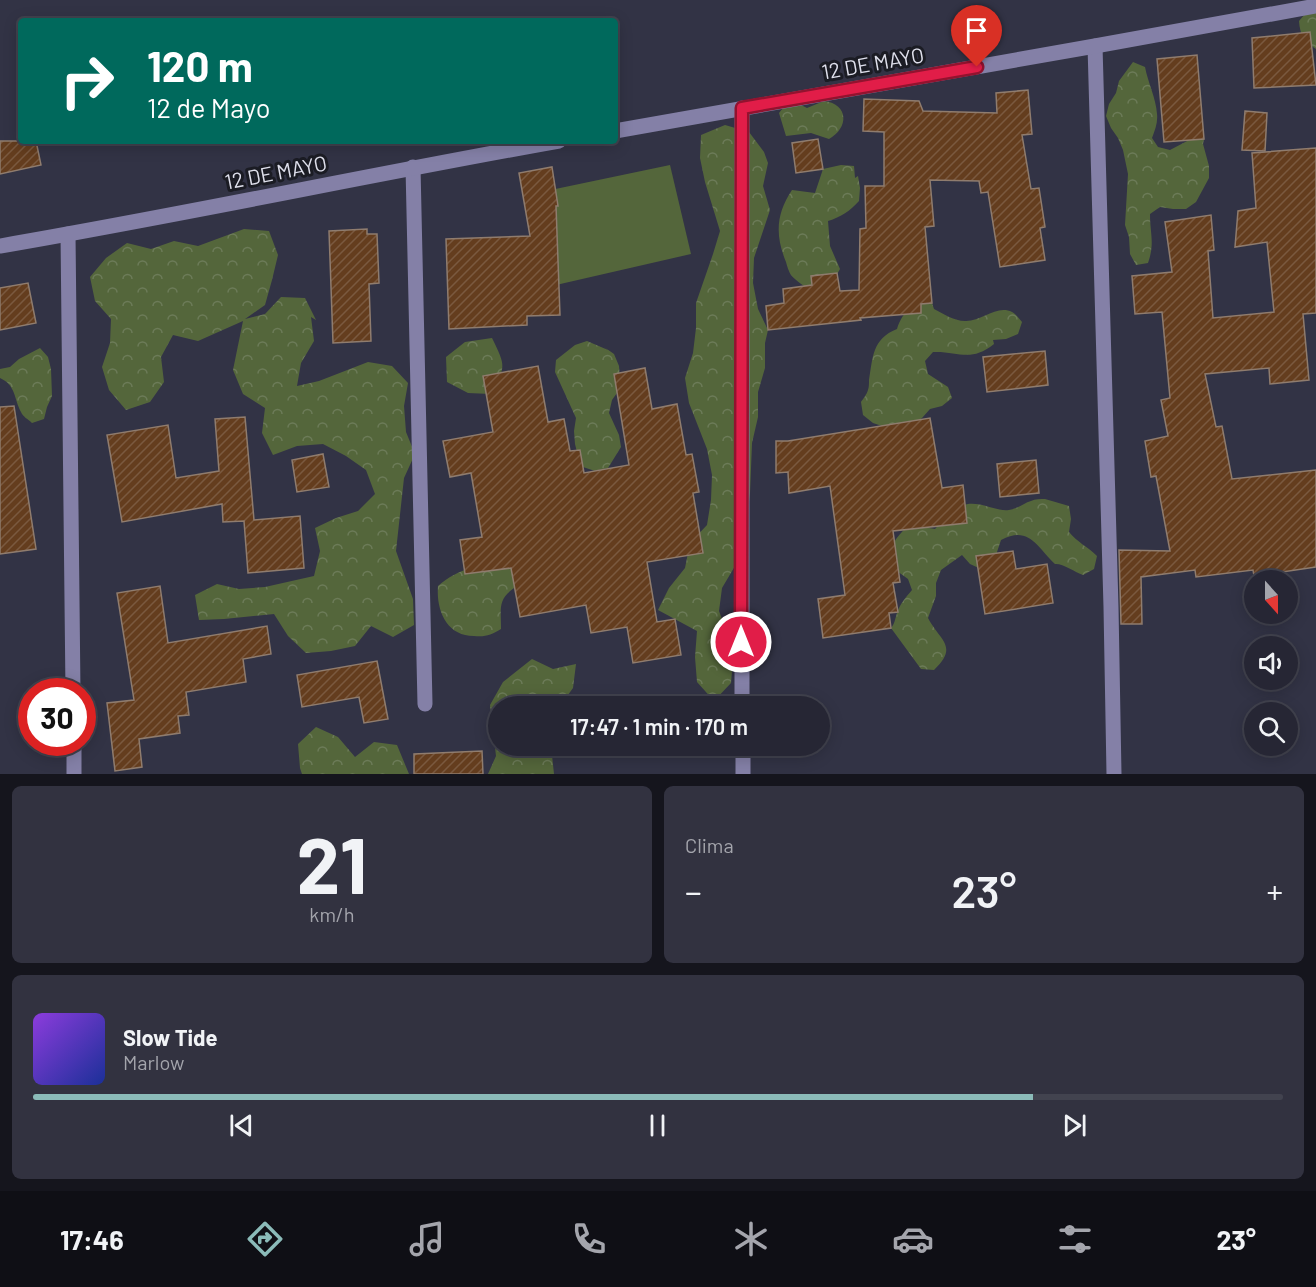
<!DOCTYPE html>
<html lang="es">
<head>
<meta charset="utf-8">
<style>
	:root { --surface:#262634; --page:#323240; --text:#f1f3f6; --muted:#a4a5ac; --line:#42434f; --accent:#8bbbb9 }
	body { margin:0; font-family:Barlow,sans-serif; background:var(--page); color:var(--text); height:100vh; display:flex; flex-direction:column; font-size:22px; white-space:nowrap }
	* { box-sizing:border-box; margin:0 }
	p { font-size:20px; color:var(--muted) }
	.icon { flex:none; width:33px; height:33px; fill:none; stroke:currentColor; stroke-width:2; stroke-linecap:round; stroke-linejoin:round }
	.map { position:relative; height:774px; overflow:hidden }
	.drawer { display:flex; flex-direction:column; gap:12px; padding:12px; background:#15151d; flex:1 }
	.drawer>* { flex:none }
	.banner { position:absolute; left:18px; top:18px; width:600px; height:126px; border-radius:6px; box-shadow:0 3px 15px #0003,0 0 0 2px var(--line); background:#00695c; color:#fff; overflow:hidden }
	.needle { width:39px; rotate:159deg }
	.fabs { position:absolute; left:1244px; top:570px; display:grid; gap:12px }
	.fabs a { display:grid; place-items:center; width:54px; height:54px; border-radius:50%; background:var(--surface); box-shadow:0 3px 15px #0003,0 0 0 2px var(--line); font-size:30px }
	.speed { position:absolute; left:18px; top:678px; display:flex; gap:12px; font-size:30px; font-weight:700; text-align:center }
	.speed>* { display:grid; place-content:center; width:78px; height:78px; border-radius:50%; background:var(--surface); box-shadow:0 3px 15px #0003,0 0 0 2px var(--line); line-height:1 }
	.speed .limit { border:9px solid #d22; background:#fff; color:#111 }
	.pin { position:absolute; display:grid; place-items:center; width:51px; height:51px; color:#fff; margin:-62px -26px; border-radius:50% 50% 50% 0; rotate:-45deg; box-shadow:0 0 6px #0007 }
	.pin .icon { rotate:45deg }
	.me { position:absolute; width:66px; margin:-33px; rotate:0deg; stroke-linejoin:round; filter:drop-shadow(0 0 4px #0008) }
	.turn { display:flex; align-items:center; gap:21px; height:126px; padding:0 30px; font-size:27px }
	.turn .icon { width:78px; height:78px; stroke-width:2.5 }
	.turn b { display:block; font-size:42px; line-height:51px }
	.big { font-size:45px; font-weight:600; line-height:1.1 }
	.drawer .tile { flex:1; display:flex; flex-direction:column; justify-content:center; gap:9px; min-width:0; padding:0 21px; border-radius:9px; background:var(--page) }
	.drawer .dial { align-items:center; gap:0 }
	.dial b { font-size:78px; line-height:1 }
	.song { display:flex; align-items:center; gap:18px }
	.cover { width:72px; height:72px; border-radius:9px; background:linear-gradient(135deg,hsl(270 70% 55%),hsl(230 70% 35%)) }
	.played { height:6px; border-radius:3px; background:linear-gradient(90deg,var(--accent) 80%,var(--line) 80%) }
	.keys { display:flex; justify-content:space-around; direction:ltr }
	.heat { display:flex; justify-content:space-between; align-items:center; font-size:33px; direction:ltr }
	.drawer .tiles { flex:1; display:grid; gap:12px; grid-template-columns:1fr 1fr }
	.tile:last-child { grid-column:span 2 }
	.trip { position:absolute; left:488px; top:696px; width:342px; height:60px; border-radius:30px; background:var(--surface); box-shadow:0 3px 15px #0003,0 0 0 2px var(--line); font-weight:600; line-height:60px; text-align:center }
	.menu { display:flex; height:96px; justify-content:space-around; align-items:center; background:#0f0f15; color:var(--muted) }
	.menu .icon { width:42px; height:42px }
	.menu .on { color:var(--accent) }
	.menu b { font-size:27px; color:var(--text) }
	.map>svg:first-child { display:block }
	.forest { fill:url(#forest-crowns) }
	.pitch { fill:#54663b }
	.building { fill:url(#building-hatch); stroke:#8f7c6e; stroke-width:1.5 }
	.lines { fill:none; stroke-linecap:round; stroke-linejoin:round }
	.minor { stroke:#8480a7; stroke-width:15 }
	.route-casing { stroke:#92132f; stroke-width:15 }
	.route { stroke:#e11d48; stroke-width:10 }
	.labels { text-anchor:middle; stroke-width:6; stroke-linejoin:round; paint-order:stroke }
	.street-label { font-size:21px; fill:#dedfeb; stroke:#1b1c24 }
</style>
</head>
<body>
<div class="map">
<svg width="1316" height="774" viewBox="0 0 1316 774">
	<defs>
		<pattern id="forest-crowns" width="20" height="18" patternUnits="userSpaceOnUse" patternTransform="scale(1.5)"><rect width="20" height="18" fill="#54663b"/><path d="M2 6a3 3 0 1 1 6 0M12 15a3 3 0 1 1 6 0" fill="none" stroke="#6c7b58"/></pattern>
		<pattern id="building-hatch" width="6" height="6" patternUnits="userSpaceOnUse" patternTransform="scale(1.5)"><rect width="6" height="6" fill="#643d1e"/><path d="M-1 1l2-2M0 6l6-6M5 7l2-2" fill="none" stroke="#7a593f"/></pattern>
	</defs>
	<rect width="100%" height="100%" fill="#323345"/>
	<g class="forest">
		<path d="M1316,1V49C1304,42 1300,35 1299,21Z"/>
		<path d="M1133,62L1145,67C1148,83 1156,98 1157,114C1158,122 1155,130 1152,138L1158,147L1170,150L1191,139H1204L1203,144L1209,166V178L1196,202L1186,209H1173L1160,207L1150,214C1150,234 1155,243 1148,263L1136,265L1130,254L1129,237L1125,225L1128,174L1123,150L1118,138L1111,128L1106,116L1109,104L1116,93L1119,81Z"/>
		<path d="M824,101C849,104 849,128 829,139L811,133L786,136L779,113L783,108L801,105L807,108Z"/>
		<path d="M725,125L749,132L764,152L768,163L763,186L770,210L754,258L753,283L758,309L768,330L765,343V368L758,392V417L752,443L750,493L747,519L735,566L722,588L719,611L728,635L733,660L731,683L714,701L697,682L695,657L697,631L658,610L669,588L685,568L690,543L707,525L711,500L712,475L707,449L689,403L685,378L693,353L696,328V303L713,254L720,231L705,182L700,158L701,135Z"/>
		<path d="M841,165L854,166L855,178L858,176L860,188L859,201C850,211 841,217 828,221L830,246L840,269L833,281L810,290C804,286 796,281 791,275C789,272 787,266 786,262C775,235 776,214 792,190L815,193L823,169Z"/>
		<path d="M244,229L269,231L278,255L272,280L265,305L245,319L265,314L281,297L305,298L316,320L311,317L314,341L301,363L297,386L319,381L368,362L392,366L408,383L404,406L406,432L415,454L404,478L396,551L413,599L414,625L393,637L371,626L355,646L331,651L306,653L288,636L274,614L224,619L199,620L195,595L217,584L239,589L265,587L314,576L320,551L315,528L336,518L358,511L375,494L366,470L346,456L323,444L297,446L273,455L262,433L265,408L243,394L233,370L243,321L198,341L173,335L161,357L164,382L150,402L126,410L109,390L102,367L110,343L111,319L95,301L90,277L106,258L127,243L151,249L174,241L198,246Z"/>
		<path d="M932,303L934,309C944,314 954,321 965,321C981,322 997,304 1012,312C1016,314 1019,319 1022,322L1018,334L1006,339L993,340L994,344C970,363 959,351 933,352L925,361L928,374L948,387L952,398L942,406L930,409L922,418L911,425L885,427L873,423L863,415L861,402C863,399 867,394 868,390C869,387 869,384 869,380C873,357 872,339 897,329C903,310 913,304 932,303Z"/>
		<path d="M492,338C506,367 506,366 491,394L468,393L447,382L446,357L465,342Z"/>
		<path d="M587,341L608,350L604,347L614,354L619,366L620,378L619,390L612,400L609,413L619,435L621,447L608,468L595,471L583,467L578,456L575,444L574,431L576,418L555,372L556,360L575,345Z"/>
		<path d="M40,348L48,357L51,369L52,396L47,407L44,419L32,423C28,419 23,417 21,412C14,399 16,385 0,378V369L10,367L19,359Z"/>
		<path d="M1045,499L1069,506L1071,519L1069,532C1077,542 1088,547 1097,556L1094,569L1083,575C1075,572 1062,563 1055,564C1037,547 1029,525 1001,540L993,564L983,570L970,564L962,555L941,570L936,583V596L928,618C940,641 959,646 934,670L921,669L891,628C895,623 895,619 897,613C900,604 906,597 912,590L908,579L897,571C892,549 888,545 906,528C914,528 929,527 935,529C952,512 959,498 986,506C994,508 1001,511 1009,510C1017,509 1024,503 1031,501C1035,499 1041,499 1045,499Z"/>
		<path d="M517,562L519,585C497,598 501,606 501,629C491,635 486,637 474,636C447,636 436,611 438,586C461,565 487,565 517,562Z"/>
		<path d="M532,659L553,669L576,664L573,688L560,706H498V746H551L554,774H488L496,756L490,705L503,682Z"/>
		<path d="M316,727L338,737L355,757L374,742L397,745L409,774H302L300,768L298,744Z"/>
	</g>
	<path class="pitch" d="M670,165L691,254L556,285L541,192Z"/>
	<g class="building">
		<path d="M1310,32L1316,85L1254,88L1252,38Z"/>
		<path d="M1197,55L1204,139L1164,142L1157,59Z"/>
		<path d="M1028,90L1032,134L1022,135L1031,189L1039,188L1045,227L1040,228L1045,260L1000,267L988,192L981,193L979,181L930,180L934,226L925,227L932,303L921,304V313L860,318L861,320L768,330L766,306L784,303L783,289L812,285L811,276L837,273L840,291L859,290L860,229L866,228L865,186H884V132L863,131L864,99L919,101L923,111L997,113L996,93Z"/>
		<path d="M1245,111L1267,113L1265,151L1242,150Z"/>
		<path d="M818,139L823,169L796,173L792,143Z"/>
		<path d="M0,141H36L41,165L0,174Z"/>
		<path d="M1316,148V313L1303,314L1309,380L1270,384L1269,368L1205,374L1216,427L1222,426L1232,479L1316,470V567L1254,576L1253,570L1196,577L1195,570L1141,577L1142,624H1121L1119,550L1170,551L1156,476L1151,477L1145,441L1168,436L1161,400L1170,398L1162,312L1135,314L1132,276L1172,272L1165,222L1211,215L1214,250L1208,251L1213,318L1274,312L1267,242L1235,247L1238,211L1256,208L1252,153Z"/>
		<path d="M552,167L558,206H556L560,315L527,316V325L449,329L446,239L530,236L519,173Z"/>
		<path d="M367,229V234H377L379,283L369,284L371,341L333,343L329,231Z"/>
		<path d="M28,283L36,323L0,330V288Z"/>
		<path d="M1045,351L1048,385L987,392L983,357Z"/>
		<path d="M538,366L548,422L564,419L570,451L580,450L584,473L629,465L614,374L645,368L652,409L677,404L686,455L692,454L699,492L693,493L703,553L647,562L657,622L675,619L681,655L633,663L627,627L591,633L586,605L520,617L511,568L465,574L460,540L482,537L471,473L450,477L443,441L493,432L483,376Z"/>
		<path d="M14,406L36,549L0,554V407Z"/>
		<path d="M245,417L254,520L300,516L304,568L248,573L244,521L223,522L222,504L122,522L107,435L168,425L176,478L219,471L215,419Z"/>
		<path d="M930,418L942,488L963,485L967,523L893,531L900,582L893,583L898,612L889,613L891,628L823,638L818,599L845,595L830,486L789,493L788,472L776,473V441H788Z"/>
		<path d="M323,454L329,487L297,492L292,460Z"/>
		<path d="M1036,460L1039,493L1000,497L997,464Z"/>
		<path d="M1013,551L1016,569L1047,564L1053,603L985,614L976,556Z"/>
		<path d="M160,586L168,643L267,626L271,654L243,659L246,682L186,692L189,715L178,716L180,733L139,739L142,767L115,771L107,703L134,700L117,593Z"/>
		<path d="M377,661L388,719L364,723L359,697L302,707L297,675Z"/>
		<path d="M482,751L483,774H414V754Z"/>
	</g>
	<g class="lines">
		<g class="minor">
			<path d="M1095,46L1111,607L1114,774"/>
			<path d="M742,108V706"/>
			<path d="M615,131L1095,46L1316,6"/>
			<path d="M413,167L425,704"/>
			<path d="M68,234L73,692"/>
			<path d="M0,246C187,214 373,174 559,141"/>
			<path d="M74,742V774"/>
			<path d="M743,746V774"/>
		</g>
	</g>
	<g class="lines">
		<defs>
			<path id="route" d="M741,642L742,108L977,67"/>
		</defs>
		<use href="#route" class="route-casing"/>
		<use href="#route" class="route"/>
	</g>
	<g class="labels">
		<g class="street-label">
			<text transform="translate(873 64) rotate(-10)" y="7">12 DE MAYO</text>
			<text transform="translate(276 173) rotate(-11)" y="7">12 DE MAYO</text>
		</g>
	</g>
</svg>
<div class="fabs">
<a><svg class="needle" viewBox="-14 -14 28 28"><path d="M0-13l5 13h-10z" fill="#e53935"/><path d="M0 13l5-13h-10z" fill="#a4a5ac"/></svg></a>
<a><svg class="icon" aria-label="sound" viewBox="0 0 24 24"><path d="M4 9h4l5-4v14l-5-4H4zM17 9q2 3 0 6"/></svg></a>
<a><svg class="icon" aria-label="search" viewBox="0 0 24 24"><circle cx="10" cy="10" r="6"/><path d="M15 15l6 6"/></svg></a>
</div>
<div class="speed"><div class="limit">30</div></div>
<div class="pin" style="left:977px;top:67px;background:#d93025"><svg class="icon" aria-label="arrive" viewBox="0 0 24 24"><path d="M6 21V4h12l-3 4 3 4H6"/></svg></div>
<svg class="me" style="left:741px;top:642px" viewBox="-20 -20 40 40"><circle r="17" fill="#e11d48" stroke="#fff" stroke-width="3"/><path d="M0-11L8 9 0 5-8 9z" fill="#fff"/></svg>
<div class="trip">17:47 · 1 min · 170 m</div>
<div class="banner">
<div class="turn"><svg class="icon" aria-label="right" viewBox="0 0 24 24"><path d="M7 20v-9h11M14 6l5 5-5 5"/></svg><div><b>120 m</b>12 de Mayo</div></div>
</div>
</div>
<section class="drawer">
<div class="tiles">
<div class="tile dial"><b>21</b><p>km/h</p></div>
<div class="tile"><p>Clima</p>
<div class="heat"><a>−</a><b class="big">23°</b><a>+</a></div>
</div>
<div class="tile">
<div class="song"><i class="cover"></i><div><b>Slow Tide</b><p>Marlow</p></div></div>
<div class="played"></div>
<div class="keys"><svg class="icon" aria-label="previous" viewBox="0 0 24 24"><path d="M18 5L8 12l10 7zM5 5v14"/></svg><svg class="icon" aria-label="pause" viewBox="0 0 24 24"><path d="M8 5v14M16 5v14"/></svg><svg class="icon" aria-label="next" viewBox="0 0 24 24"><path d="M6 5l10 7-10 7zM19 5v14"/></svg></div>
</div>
</div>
</section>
<nav class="menu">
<b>17:46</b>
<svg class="icon on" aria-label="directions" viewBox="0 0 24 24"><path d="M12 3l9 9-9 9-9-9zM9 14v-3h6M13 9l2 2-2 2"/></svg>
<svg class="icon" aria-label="music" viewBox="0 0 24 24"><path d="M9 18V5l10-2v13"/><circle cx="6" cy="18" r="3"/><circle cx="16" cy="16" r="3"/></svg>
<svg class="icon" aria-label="phone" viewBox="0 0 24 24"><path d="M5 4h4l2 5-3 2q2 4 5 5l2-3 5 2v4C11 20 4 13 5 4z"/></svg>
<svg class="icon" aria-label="climate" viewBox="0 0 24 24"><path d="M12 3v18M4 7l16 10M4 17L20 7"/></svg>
<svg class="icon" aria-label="car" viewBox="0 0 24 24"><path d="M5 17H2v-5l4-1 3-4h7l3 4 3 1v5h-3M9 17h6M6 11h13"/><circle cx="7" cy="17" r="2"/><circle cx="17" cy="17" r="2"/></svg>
<svg class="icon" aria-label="filters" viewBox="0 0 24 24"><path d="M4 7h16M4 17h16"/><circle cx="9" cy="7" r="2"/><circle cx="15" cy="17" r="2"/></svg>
<b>23°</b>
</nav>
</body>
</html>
